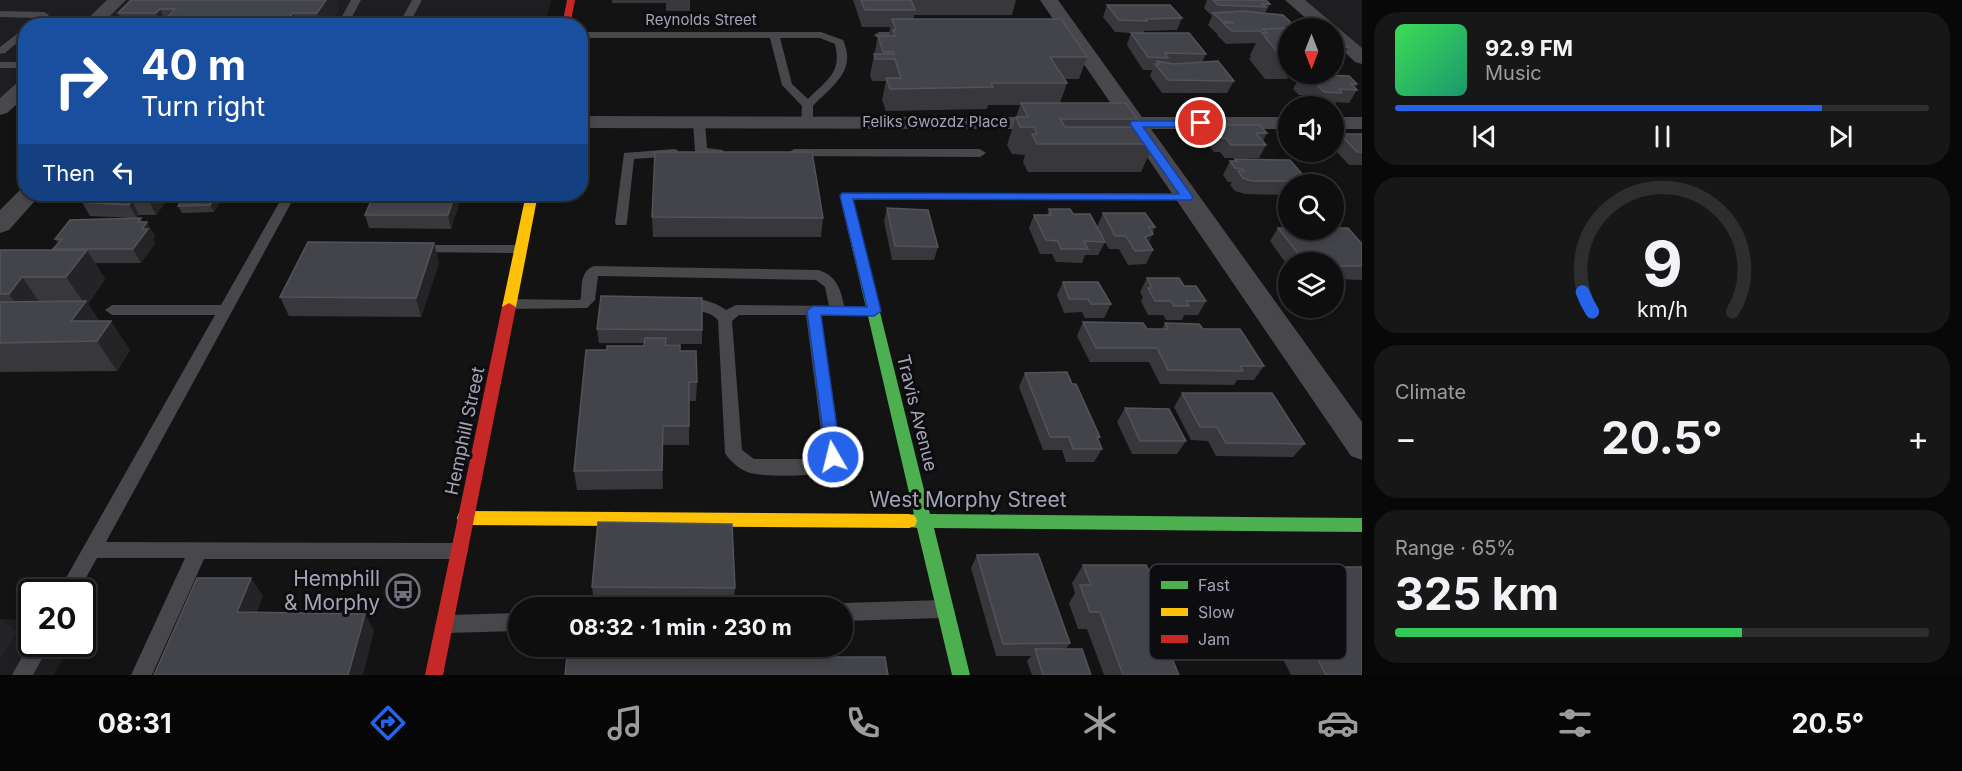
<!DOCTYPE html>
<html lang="en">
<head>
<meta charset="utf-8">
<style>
	:root { --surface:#0e0e0e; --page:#171717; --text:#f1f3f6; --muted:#9b9c9e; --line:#2e2e2e; --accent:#2563eb }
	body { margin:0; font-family:Inter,sans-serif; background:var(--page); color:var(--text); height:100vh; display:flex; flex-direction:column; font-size:22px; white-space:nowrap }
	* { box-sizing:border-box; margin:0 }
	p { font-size:20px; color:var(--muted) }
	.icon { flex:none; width:33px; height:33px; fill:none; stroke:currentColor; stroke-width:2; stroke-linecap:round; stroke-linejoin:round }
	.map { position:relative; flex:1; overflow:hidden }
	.panel { display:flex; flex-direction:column; gap:12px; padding:12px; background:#080808; width:600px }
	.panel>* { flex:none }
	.top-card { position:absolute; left:18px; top:18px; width:570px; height:183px; border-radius:24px; box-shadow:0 3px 9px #0003,0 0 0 2px var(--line); background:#1a4fa0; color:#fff; overflow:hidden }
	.needle { width:39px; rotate:180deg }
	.controls { position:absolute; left:1278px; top:18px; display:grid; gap:12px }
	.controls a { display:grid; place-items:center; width:66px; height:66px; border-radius:50%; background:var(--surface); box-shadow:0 3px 9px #0003,0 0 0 2px var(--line); font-size:30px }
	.speed { position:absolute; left:18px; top:579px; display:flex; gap:12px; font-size:30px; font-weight:700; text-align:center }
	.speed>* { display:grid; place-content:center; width:78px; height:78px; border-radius:50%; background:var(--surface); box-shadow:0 3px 9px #0003,0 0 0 2px var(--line); line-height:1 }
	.speed .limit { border:3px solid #111; border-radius:9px; background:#fff; color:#111 }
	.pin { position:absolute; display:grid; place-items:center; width:51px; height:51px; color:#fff; margin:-26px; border:3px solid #fff; border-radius:50%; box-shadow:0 2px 6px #0007 }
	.me { position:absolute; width:66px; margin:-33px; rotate:352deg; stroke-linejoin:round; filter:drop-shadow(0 0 4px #0008) }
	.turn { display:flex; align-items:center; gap:21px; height:126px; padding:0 24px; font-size:27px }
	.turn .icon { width:78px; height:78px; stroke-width:2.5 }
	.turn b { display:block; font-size:42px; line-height:51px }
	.then { display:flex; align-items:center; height:57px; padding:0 24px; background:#0003; gap:12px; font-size:22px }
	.big { font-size:45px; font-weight:700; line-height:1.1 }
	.panel .tile { flex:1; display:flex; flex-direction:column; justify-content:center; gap:9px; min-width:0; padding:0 21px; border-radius:24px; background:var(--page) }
	.panel .dial { align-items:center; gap:0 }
	.dial svg { height:156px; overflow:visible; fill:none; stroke:var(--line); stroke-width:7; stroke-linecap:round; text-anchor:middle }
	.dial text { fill:var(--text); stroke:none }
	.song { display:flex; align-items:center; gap:18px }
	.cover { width:72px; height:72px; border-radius:9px; background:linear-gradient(135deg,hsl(130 70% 55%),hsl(160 70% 35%)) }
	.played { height:6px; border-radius:3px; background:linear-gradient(90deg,var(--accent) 80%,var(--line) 80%) }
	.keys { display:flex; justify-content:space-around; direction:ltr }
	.heat { display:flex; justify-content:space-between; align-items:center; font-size:33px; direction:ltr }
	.charge { height:9px; border-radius:4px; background:linear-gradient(90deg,#34c759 65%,var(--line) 0) }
	.trip { position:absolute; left:508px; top:597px; width:345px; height:60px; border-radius:30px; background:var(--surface); box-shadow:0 3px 9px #0003,0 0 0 2px var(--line); font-weight:700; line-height:60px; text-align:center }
	.tab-bar { display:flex; height:96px; justify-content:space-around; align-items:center; background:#060606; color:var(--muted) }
	.tab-bar .icon { width:42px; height:42px }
	.tab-bar .current { color:var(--accent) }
	.tab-bar b { font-size:27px; color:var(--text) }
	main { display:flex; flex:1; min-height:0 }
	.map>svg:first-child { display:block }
	.built { fill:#1e1d20 }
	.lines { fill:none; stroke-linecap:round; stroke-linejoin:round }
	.lane { fill:#47474c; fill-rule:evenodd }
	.street { fill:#47474c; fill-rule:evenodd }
	.fast { fill:#4caf50; fill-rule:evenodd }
	.slow { fill:#ffc107; fill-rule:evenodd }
	.jam { fill:#c62828; fill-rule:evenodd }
	.wall { fill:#38383c }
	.shaded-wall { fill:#242426 }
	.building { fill:#434449; stroke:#52535a; stroke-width:1.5 }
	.route { fill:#2563eb; stroke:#184099; stroke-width:1.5 }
	.labels { text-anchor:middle; stroke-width:6; stroke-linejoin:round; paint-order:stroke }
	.far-street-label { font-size:15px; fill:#a2a4b6; stroke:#0d0d0f }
	.street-label { font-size:18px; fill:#a2a4b6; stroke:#0d0d0f }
	.near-street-label { font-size:21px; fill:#a2a4b6; stroke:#0d0d0f }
	.near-poi-label { font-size:21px; fill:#a2a4b6; stroke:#0d0d0f; text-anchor:end }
	.key { fill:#0d0d0f; stroke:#3a3a41; stroke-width:1.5 }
	.key-label { font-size:16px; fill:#a2a4b6 }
</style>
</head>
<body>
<main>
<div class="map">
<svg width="1362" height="675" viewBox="0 0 1362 675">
	<rect width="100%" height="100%" fill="#131313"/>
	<g class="built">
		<path d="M0,0H551L545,25L26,26L25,104H0Z"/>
		<path d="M1304,0H1362V49Z"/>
		<path d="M0,619L31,620L32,644H71L54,675H0Z"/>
	</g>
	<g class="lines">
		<g class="lane">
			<path d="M351,0H361L347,26H337Z"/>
			<path d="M412,0H422L408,26H398Z"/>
			<path d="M0,11L44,12L49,15L37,26H27L35,18L0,17Z"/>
			<path d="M26,27V35L5,53L0,54V47Z"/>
			<path d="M580,32H821L843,40C857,71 833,85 813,106V122L807,125L801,122L802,106L782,85L770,38H580ZM780,38H820L835,44C842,74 827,79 808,99L792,84Z"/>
			<path d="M879,32H909L914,35L909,38L876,37L874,35Z"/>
			<rect x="0" y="62" width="26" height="6"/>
			<path d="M699,119L705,122L707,148L723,150V154L701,156L695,152L693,122Z"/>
			<path d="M674,149L678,150V156L634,159L627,222L626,225H616L615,222L624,153Z"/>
			<path d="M794,149H980L986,153L980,157L790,156L788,153Z"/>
			<path d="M284,194H296L106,542L459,543L466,545L468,551L466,557L459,559H204L152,675H131L185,558H97L78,592H58L215,315H112L105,310L112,305H221Z"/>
			<path d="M415,245H520L527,249L520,253L410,252L408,249L410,246Z"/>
			<path d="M594,266L818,270C836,275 841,289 844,306L879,307L881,311L879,315L874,316H821L842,457C838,464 830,469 823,472C809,477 761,477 747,472C739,469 729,460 725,453L718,320C704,305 686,316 677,305C688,293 715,301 726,310L736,305L829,306L825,287L816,280L598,276L595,300L587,308L509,309L502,304L509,299L579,300L581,298C582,286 580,271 594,266ZM739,315H806L824,454L817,459H754L742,450L732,321Z"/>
			<path d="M942,600L949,603L952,609L949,615L942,618L843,621V608H835L843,603Z"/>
			<path d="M519,613V631L447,633L440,631L437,624L440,617L447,615Z"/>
			<path d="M32,639V644H50L33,675H12Z"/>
		</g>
		<g class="street">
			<path d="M107,0H126L100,26H80Z"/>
			<path d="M1040,0H1058L1142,117H1288V129H1151L1362,422V460L1351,456L1128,129L1088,128L1085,123L1088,118L1120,117Z"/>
			<path d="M1285,0H1305L1362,48V64L1355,62L1334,42V28H1317Z"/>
			<path d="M26,79V96L7,113L0,115V98L19,81Z"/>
			<path d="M580,116L1052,117L1060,118L1063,123L1060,128L1052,129L580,128Z"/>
			<rect x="1334" y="117" width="28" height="12"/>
			<path d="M26,188V194H41L9,230L0,233V210L21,189Z"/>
		</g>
		<path class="fast" d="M860,252L866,256L930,514L1362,518V532L934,528L970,675H952L917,528L903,526L901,521L903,516L914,514L854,256Z"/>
		<g class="slow">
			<path d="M846,193L1187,194L1193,197L1187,200L852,199L866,256L860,260L854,256L840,196Z"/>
			<path d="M526,194H538L516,307L509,311L502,307Z"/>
			<path d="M465,511L909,514L915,516L917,521L915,526L909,528L465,525L459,523L457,518L459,513Z"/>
		</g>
		<g class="jam">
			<path d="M567,0H575L570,26H562Z"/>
			<path d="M509,303L516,307L443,675H425L502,307Z"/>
		</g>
	</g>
	<g class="wall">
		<path d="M131,0H335L338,11L329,26H123L118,13Z"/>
		<path d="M612,0H690V11H666V3H612Z"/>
		<path d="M853,0H1016L1012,15H914V19L1087,57L1079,79H1064L1067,83L1060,103L1137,119L1134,127L1154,144L1141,172H1028L1023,162L1025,156L1024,155L1012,154L1007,145L1020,105H988L987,109L886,111L882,100L886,81H872L870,75L878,36H889L890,27H862Z"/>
		<path d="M1207,0H1266L1270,4L1265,13L1288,28V74H1332H1311L1310,76L1289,75L1287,79H1265L1249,59L1251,56L1250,55L1256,43L1226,44L1217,35L1218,34L1216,33L1208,25L1212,16L1204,8Z"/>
		<path d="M1107,5L1182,18L1177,30L1144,31L1143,33L1206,54L1202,62L1234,81L1227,93H1162L1150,76L1152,70H1143L1127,45L1131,33L1115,32L1103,17Z"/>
		<path d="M1334,34L1349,47L1334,73Z"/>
		<path d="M1329,75L1357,84L1355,88L1357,90L1349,103L1336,102L1335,106L1316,105L1308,96L1299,95L1293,89L1300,76L1328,77Z"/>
		<path d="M1209,125L1267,133L1263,141L1266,145L1259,158H1225L1220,152H1214L1203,138Z"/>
		<path d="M1340,134H1362V165H1349L1334,149V144Z"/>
		<path d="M1235,159L1308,181L1306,184H1288V195L1245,194L1235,191L1230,185L1232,182H1228L1223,175L1230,161H1234Z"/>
		<path d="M225,194L214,212L182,213L178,206Z"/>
		<path d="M462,194L451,229L369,228L365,215Z"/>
		<path d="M170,196L156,215H139L137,218L90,216L82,202Z"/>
		<path d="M887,208L938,247L934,260H892L884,221Z"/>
		<path d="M1049,209L1073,214L1097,227L1103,213L1155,227L1149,243L1153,250L1146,264L1128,265L1119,249H1109L1105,242L1098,255H1085L1082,263L1056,262L1052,254H1040L1029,228L1034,215H1047Z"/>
		<path d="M652,217L823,218L821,237H653Z"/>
		<path d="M143,222L155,236L153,238L155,243L141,263H95L105,279L88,304L99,321L130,350L117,371L0,372V250H54L53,249L58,243L55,239Z"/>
		<path d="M1278,228L1362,244V280L1334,279V262H1288V266L1270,241Z"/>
		<path d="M434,243L439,263L421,317L289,316L280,297Z"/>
		<path d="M1147,278L1184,286L1206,301L1198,315H1184L1182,320H1166L1163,315H1148L1141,301L1143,297L1140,292Z"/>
		<path d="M1063,282L1111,304L1104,318H1085L1082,312L1064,313L1057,295Z"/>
		<path d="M702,298V344H666V345L680,351L697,382L696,401H689V445H663V489L577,490L574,471L644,346V343H599L597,329Z"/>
		<path d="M1083,322L1147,329H1162L1165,323L1203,329L1264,366L1254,380H1237L1234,385L1160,384L1149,362H1090L1077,336Z"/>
		<path d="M1025,373L1100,437L1098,440L1102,449L1094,462H1066L1062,450H1043L1019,387Z"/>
		<path d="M1182,393L1305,444L1293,457L1216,456L1208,441L1191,440L1174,407Z"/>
		<path d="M1125,408L1186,441L1177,454H1132L1117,422Z"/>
		<path d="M977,555L1070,643L1066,649L1091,675H1032L1027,661L1031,656H996L971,568Z"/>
		<path d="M1083,565L1154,582L1193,635L1178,652H1169L1179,675H1104L1087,629H1078L1069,603L1075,593L1072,583Z"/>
		<path d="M1269,567L1362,675H1291L1248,589Z"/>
		<path d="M592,587L735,588L733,606L594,604Z"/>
	</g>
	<g class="shaded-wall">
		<path d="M326,0H335L338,11L329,26H321L317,13Z"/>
		<path d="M160,9L167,26H162L156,13Z"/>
		<path d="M293,13L297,26H283Z"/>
		<path d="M155,194H169L170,196L156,215L149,201Z"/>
		<path d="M217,194H225L214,212L210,205Z"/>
		<path d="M455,194H462L451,229L448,215Z"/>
		<path d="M132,201L139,215L137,218L129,205Z"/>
		<path d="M141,218L145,226L147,222L155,236L153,238L155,243L141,263L133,249L138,222Z"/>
		<path d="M1153,234L1147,248L1145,237Z"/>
		<path d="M434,243L439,263L421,317L416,298Z"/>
		<path d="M87,250L105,279L88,304L105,330L111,321L130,350L117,371L97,341L71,321L84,303L66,277Z"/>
		<path d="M22,277L43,307L30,323L9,294Z"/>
		<path d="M663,426V489L662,470Z"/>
		<path d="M251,578L263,596L250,630L237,612Z"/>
		<path d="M365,614L374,631L363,675H348Z"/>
		<path d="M0,618L16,632L0,659Z"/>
	</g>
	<g class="building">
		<path d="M131,0H326L317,13H293L283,26H139L146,19H166L175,9H160L156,13H118Z"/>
		<path d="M861,0H911L915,10H865Z"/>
		<path d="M1213,0H1266L1270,4H1262L1266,7L1218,5Z"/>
		<path d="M1107,5H1170L1182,18L1146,19L1147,21L1119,20Z"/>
		<path d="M1243,11L1283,15L1297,28L1263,29L1262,31H1232L1223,23H1234L1222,21L1213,13Z"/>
		<path d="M892,19H1061L1087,57H1050L1067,83H991L993,87L890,89L886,78H901L895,59H875L874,54H894L893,52H883L878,36H895L893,30H896Z"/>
		<path d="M418,24H476L475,26H417Z"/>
		<path d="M1288,28V53H1278L1262,33H1267L1263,29L1299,28H1308Z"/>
		<path d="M1131,33H1189L1206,54L1165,53L1168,58L1148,57Z"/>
		<path d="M1334,34L1349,47L1334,48Z"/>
		<path d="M1157,61L1174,64L1218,61L1234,81L1168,80L1155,64H1159Z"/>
		<path d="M1329,75L1349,76L1357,84H1351L1357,90L1339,89L1342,93L1324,92L1315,83H1306L1300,76L1331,77Z"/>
		<path d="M1021,103H1126L1137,119H1060L1065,127H1143L1154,144H1037L1032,134H1037L1034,127H1020L1016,117H1028Z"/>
		<path d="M1209,125H1259L1267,133H1256L1266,145H1231L1226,138H1220Z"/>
		<path d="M1340,134H1362V152H1357Z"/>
		<path d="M655,152H812L823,218L652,217Z"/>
		<path d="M1235,159L1290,160L1308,181H1252L1243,178L1238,171H1244L1243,169L1235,168L1230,161H1237Z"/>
		<path d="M89,194H155L149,201H132L129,205L82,202Z"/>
		<path d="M186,194H217L210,205L178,206Z"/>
		<path d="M374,194H455L448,215H365Z"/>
		<path d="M887,208L928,210L938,247L895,246Z"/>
		<path d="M1049,209H1070L1073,214H1090L1105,242L1084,241L1088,249H1061L1058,241L1046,240L1034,215H1051Z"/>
		<path d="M1103,213H1145L1155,227H1149L1153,234L1145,237L1153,250L1135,251L1126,236H1115Z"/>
		<path d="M141,218L138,222H147L142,229H148L133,249H53L62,239H55L70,220Z"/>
		<path d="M1278,228H1288V230H1334V228H1348L1362,244V266H1334V262H1305Z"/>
		<path d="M308,242L434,243L416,298L280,297Z"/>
		<path d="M0,250H87L66,277H22L9,294H0Z"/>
		<path d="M1147,278H1179L1184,286H1196L1206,301H1187L1189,306H1174L1171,301H1155L1148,288H1152Z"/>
		<path d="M1063,282H1098L1111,304H1091L1088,299H1069Z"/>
		<path d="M601,296L702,298V330L597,329Z"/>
		<path d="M86,301L71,321H111L97,341L0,343V302Z"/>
		<path d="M1083,322L1143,323L1147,329H1168L1165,323L1199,324L1203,329H1240L1264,366H1240L1243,371L1168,370L1157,348H1096Z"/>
		<path d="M645,338H666L665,345H680V351H696L697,382H689V426H663L662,470L574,471L586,350H607V346H644Z"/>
		<path d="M1067,372L1072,384H1076L1100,437H1097L1102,449H1073L1069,437H1050L1025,373Z"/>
		<path d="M1182,393H1272L1305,444L1226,443L1217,427H1200Z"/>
		<path d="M1125,408L1169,409L1186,441H1140Z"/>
		<path d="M598,522L732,524L735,588L592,587Z"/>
		<path d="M1038,554L1070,643L1003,644L977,555Z"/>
		<path d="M1083,565H1146L1154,582H1170L1193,635H1162L1179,675H1123L1100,612H1090L1080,585H1091Z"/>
		<path d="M1269,567H1362V675H1326Z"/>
		<path d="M197,578H251L237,612L365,614L348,675H154Z"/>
		<path d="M1035,649H1082L1091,675H1043Z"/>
		<path d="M567,657H885L888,675H565Z"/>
	</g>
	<path class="route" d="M1132,121H1205L1206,123L1201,127H1143L1193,197L1191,200L853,199L881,311L874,316L821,315L841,457L833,464L827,462L807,311L813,306L867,307L840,196L842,193L1179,194L1130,124Z"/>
	<defs>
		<symbol id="bus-ring" viewBox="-11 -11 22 22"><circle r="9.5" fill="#0d0d0f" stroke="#70717d" stroke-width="1.5"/><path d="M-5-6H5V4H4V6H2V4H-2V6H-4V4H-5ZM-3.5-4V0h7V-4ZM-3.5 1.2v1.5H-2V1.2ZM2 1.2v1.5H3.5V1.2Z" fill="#70717d"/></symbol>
	</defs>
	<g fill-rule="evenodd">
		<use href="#bus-ring" x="384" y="572" width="38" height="38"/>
	</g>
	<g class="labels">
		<g class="far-street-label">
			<text x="701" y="25">Reynolds Street</text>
			<text x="935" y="127">Feliks Gwozdz Place</text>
		</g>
		<g class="street-label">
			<text transform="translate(917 413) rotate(76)" y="6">Travis Avenue</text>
			<text transform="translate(465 431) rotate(-78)" y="6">Hemphill Street</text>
		</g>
		<g class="near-street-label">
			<text x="968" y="507">West Morphy Street</text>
		</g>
		<g class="near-poi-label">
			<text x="380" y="586">Hemphill<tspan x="380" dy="24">&amp; Morphy</tspan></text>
		</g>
	</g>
	<rect x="1149" y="564" width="198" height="96" rx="9" class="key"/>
	<rect x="1161" y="581" width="27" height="8" fill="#4caf50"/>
	<rect x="1161" y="608" width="27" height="8" fill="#ffc107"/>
	<rect x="1161" y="635" width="27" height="8" fill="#c62828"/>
	<g class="key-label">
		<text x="1198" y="591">Fast</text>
		<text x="1198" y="618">Slow</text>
		<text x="1198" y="645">Jam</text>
	</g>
</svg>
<div class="controls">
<a><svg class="needle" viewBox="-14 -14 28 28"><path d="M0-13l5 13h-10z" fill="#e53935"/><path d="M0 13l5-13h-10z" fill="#9b9c9e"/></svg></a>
<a><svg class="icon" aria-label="sound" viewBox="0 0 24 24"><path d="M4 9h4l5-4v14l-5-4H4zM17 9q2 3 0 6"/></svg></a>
<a><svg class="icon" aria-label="search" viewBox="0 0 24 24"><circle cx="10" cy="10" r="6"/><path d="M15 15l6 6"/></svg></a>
<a><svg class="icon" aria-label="layers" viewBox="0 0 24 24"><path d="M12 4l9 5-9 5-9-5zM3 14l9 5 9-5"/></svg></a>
</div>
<div class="speed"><div class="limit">20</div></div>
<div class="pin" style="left:1201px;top:123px;background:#d93025"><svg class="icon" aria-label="arrive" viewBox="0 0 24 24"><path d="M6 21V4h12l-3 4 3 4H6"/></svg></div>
<svg class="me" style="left:833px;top:457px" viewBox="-20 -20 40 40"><circle r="17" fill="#2563eb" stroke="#fff" stroke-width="3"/><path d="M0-11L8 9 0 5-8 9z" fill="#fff"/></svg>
<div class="trip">08:32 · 1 min · 230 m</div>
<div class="top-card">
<div class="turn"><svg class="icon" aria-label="right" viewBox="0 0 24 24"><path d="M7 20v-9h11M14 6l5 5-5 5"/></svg><div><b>40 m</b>Turn right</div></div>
<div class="then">Then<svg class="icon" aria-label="left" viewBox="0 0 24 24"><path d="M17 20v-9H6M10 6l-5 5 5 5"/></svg></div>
</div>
</div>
<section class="panel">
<div class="tile">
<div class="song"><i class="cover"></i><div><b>92.9 FM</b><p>Music</p></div></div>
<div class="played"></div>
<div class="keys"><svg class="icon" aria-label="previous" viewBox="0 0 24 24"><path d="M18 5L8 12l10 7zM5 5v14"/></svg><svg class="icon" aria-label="pause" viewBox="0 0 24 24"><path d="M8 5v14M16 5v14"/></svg><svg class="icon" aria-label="next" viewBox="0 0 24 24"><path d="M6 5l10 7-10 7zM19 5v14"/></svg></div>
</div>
<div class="tile dial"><svg viewBox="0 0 100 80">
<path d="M14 69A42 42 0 1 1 86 69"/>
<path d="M14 69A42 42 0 0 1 9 59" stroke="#2563eb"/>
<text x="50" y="56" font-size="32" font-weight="700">9</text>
<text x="50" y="72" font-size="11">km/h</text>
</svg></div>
<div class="tile"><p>Climate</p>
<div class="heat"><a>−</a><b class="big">20.5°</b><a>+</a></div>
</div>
<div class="tile"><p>Range · 65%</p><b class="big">325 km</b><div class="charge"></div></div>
</section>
</main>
<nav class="tab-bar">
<b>08:31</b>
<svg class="icon current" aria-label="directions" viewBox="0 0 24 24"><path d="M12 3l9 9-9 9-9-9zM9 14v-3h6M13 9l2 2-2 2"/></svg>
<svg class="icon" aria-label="music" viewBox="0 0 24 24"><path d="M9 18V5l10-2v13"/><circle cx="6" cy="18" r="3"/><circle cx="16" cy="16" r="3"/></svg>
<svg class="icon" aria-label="phone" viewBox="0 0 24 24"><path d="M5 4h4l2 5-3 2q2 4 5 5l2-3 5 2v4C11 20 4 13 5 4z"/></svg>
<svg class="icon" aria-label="climate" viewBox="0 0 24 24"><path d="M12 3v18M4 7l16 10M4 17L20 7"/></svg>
<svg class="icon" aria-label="car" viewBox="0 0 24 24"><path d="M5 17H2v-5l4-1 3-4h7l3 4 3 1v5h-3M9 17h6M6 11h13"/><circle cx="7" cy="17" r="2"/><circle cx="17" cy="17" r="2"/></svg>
<svg class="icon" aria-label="filters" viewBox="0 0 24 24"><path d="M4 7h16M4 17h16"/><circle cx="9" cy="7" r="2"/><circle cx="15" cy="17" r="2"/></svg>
<b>20.5°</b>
</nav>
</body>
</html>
